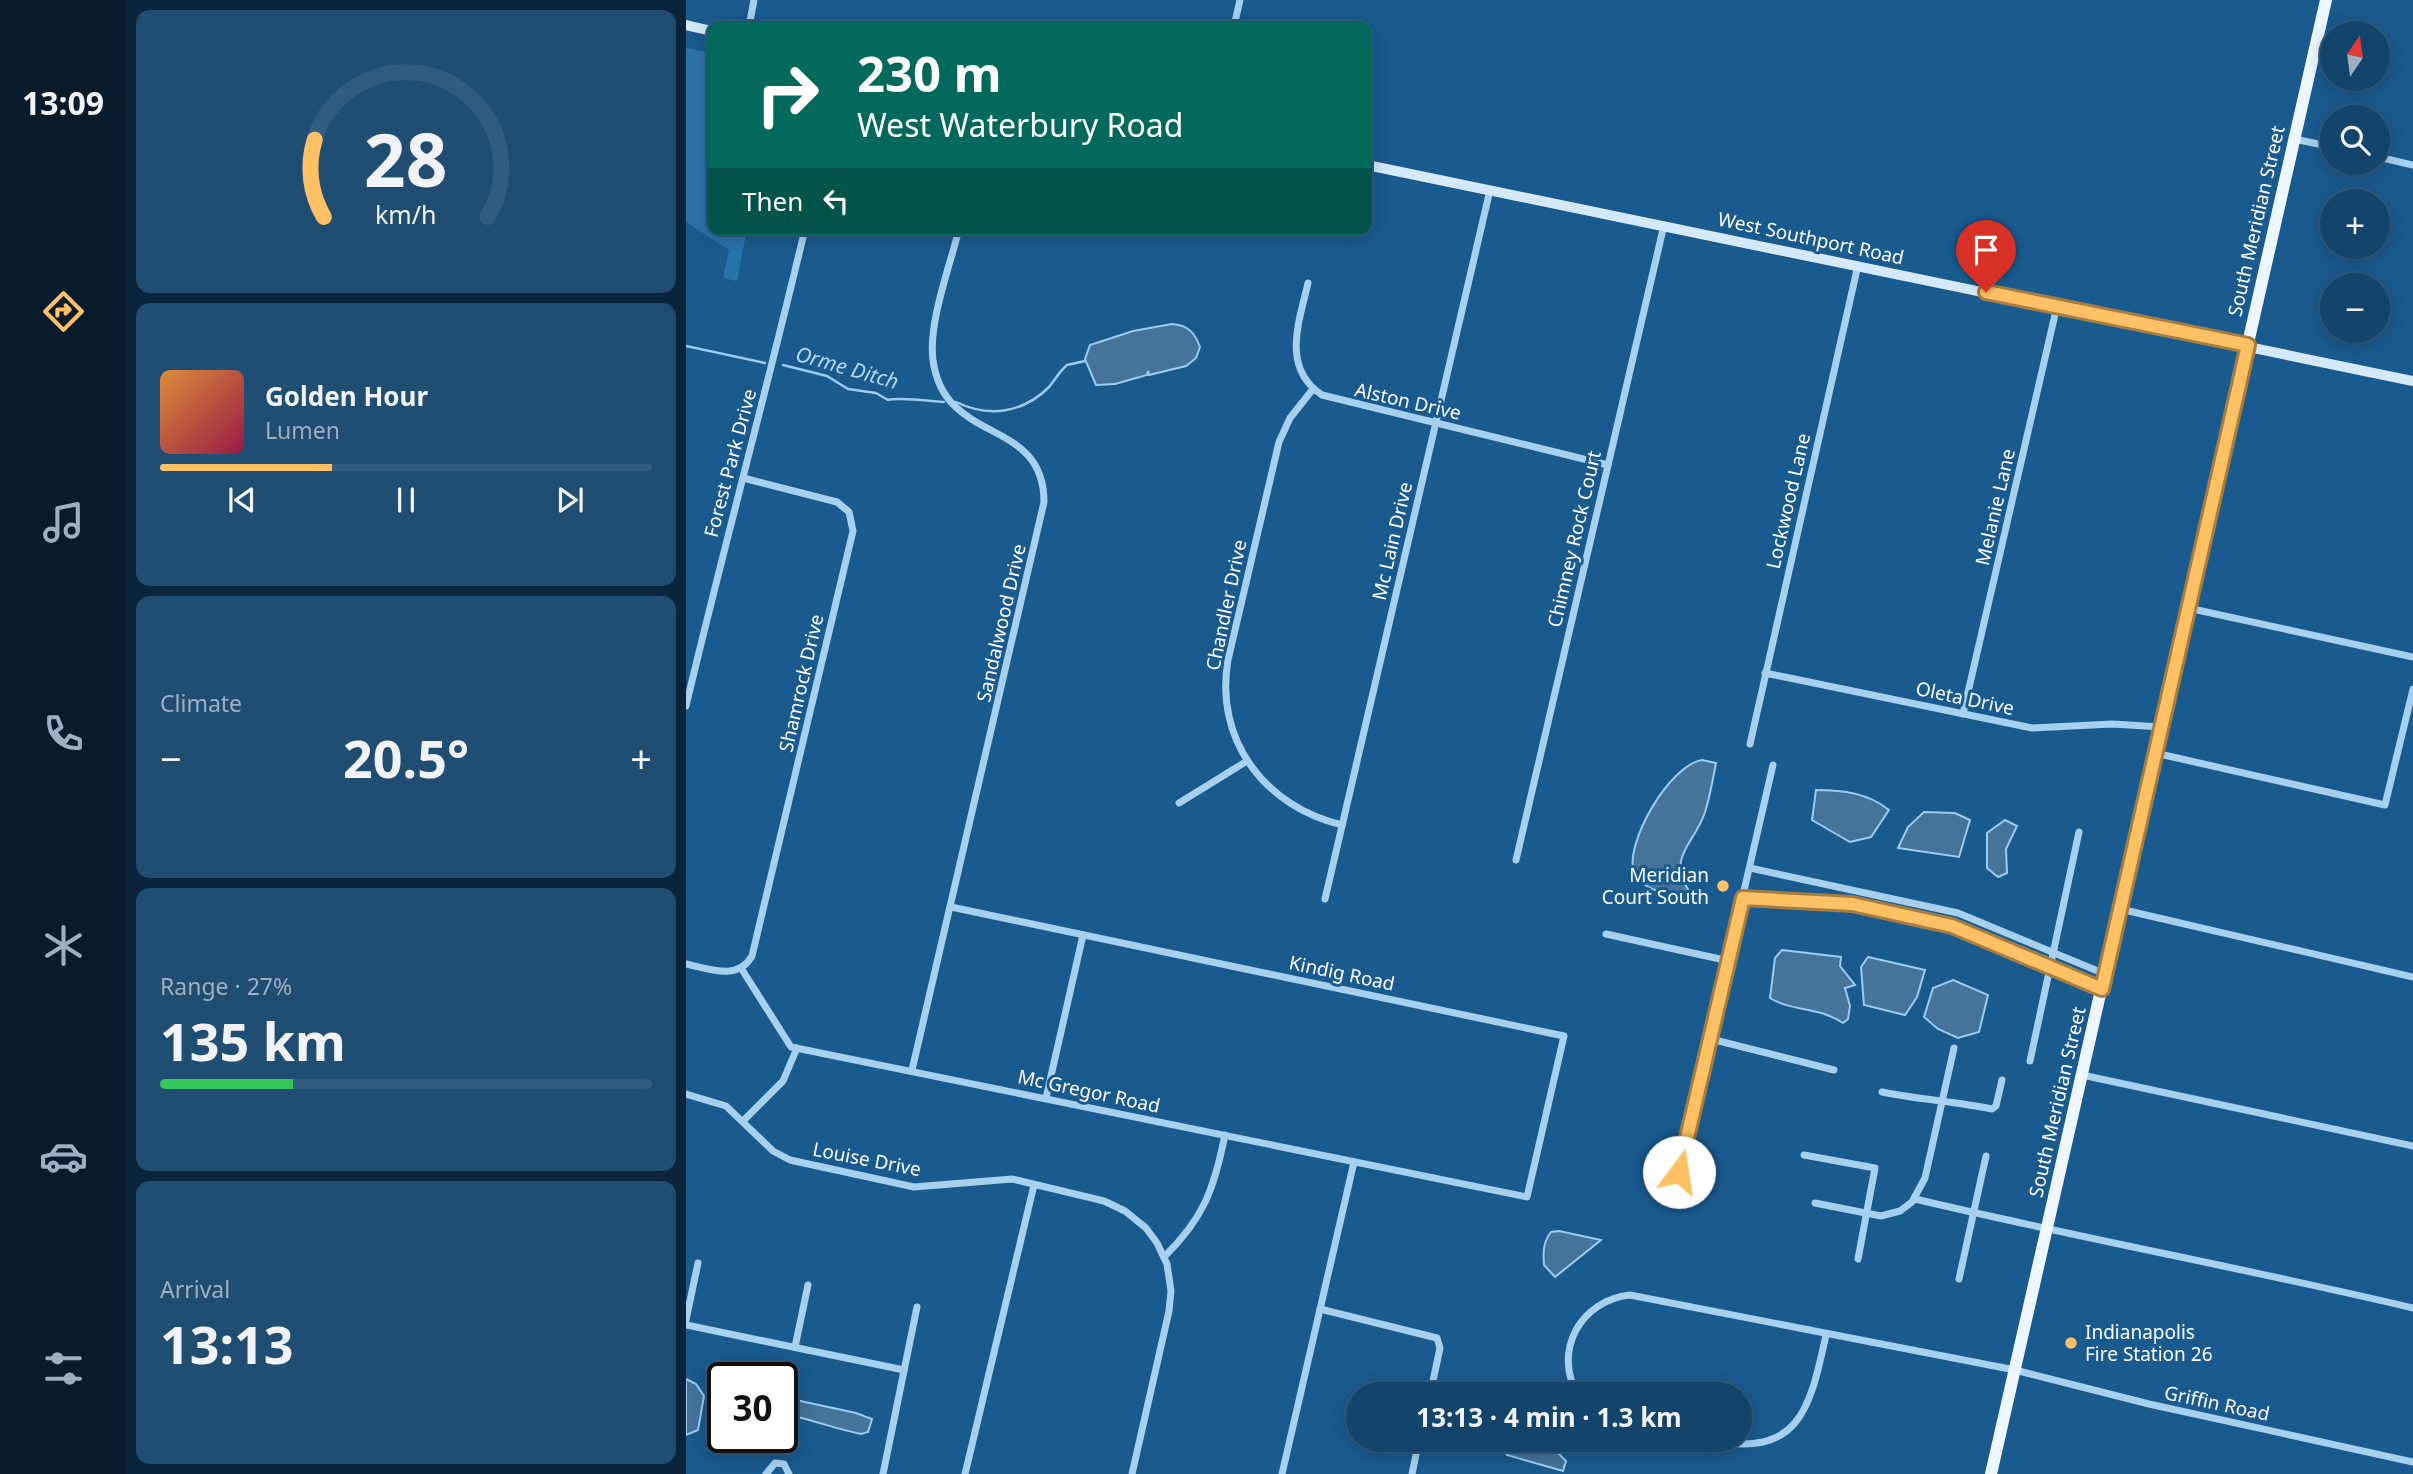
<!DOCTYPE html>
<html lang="en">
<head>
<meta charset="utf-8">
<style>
	:root { --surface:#13446b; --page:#204e73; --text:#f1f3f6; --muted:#9db0c1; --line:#325c7e; --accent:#ffc164 }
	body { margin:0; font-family:"Noto Sans",sans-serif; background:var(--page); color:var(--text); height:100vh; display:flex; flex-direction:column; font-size:26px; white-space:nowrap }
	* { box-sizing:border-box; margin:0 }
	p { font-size:23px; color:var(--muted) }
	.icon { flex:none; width:38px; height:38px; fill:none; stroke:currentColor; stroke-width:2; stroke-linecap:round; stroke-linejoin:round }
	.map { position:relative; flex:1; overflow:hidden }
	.side { display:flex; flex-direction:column; gap:10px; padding:10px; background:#0a253b; width:560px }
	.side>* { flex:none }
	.banner { position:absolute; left:21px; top:21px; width:665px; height:214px; border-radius:14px; box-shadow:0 4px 18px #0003,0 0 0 2px var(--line); background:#00695c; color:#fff; overflow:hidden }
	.needle { width:46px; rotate:13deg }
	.controls { position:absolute; left:1634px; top:21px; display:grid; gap:14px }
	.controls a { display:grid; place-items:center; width:70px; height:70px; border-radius:50%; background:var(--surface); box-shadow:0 4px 18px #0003,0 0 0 2px var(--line); font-size:35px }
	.speed { position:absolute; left:21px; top:1362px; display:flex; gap:14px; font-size:35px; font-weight:700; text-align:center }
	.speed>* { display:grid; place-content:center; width:91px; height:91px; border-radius:50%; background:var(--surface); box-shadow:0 4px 18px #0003,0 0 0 2px var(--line); line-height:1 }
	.speed .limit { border:4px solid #111; border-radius:10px; background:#fff; color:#111 }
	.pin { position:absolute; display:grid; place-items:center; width:60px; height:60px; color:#fff; margin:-72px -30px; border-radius:50% 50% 50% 0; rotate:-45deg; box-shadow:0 0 7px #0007 }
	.pin .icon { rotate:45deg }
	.me { position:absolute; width:77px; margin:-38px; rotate:14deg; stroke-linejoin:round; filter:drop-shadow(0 0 5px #0008) }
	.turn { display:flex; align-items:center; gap:24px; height:147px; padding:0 35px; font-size:32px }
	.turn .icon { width:91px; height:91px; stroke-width:2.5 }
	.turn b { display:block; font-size:49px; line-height:60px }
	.then { display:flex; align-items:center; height:66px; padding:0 35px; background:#0003; gap:14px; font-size:26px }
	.big { font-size:52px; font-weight:700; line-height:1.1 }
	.side .card { flex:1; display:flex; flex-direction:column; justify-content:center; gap:10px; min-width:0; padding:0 24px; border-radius:14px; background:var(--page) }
	.side .dial { align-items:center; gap:0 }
	.dial svg { height:182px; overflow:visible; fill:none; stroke:var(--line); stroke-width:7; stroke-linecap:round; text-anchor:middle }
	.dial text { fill:var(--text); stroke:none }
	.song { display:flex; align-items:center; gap:21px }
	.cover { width:84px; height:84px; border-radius:10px; background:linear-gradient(135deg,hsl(30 70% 55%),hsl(340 70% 35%)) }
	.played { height:7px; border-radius:4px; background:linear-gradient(90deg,var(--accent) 35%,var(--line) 35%) }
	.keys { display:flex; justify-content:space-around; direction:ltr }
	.heat { display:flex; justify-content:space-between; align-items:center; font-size:38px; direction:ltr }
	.charge { height:10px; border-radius:5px; background:linear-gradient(90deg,#34c759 27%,var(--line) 0) }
	.trip { position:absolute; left:660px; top:1382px; width:406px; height:70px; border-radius:35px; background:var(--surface); box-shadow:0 4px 18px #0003,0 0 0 2px var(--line); font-weight:700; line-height:70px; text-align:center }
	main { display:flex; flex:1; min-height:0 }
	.dock { display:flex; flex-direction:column; width:126px; justify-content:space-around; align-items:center; background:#081b2b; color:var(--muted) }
	.dock .icon { width:49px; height:49px }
	.dock .selected { color:var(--accent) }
	.dock b { font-size:32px; color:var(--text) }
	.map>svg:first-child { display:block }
	.green { fill:#2973ab }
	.water { fill:#457399; stroke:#9accf1; stroke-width:2 }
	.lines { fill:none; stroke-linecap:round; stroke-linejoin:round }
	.stream { stroke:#9accf1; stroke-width:2.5 }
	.street { stroke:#a7d0ef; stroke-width:7 }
	.secondary { stroke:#d4e9fa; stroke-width:10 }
	.primary { stroke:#eef7ff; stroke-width:12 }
	.route-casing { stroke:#a67d41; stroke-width:18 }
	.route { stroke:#ffc164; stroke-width:12 }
	.poi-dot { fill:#ffc164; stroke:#195a8f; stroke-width:2.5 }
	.labels { text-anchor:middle; stroke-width:6; stroke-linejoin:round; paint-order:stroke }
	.street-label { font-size:19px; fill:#fff; stroke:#195a8f }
	.poi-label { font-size:19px; fill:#fff; stroke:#195a8f; text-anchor:end }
	.water-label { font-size:21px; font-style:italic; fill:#b3d9f6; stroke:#195a8f }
</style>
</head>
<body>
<main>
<nav class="dock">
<b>13:09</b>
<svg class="icon selected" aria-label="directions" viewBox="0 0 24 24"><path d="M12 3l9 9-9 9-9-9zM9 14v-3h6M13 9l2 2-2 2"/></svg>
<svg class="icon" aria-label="music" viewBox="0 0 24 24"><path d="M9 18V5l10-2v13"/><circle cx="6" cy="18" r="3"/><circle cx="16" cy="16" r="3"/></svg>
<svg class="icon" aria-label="phone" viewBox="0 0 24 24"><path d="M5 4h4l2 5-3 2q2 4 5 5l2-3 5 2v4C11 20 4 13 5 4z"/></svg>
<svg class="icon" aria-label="climate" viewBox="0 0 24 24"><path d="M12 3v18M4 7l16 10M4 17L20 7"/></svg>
<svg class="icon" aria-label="car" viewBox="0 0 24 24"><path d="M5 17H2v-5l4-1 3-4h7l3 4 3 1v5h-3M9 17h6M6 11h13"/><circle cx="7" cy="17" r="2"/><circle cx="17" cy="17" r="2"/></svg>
<svg class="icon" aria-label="filters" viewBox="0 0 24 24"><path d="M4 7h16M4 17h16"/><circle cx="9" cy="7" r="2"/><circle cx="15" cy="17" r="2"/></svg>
</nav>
<section class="side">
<div class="card dial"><svg viewBox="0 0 100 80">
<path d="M14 69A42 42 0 1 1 86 69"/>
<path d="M14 69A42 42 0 0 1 10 35" stroke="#ffc164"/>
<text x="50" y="56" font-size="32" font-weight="700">28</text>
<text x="50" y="72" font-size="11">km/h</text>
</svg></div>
<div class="card">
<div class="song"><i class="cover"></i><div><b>Golden Hour</b><p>Lumen</p></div></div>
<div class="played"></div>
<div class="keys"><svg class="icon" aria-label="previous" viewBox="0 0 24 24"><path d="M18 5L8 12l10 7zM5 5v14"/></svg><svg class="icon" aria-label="pause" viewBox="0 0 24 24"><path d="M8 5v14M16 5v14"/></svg><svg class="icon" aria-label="next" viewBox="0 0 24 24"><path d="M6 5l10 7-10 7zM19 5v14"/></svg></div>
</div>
<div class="card"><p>Climate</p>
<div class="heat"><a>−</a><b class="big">20.5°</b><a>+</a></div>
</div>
<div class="card"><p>Range · 27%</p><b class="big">135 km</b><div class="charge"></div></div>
<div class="card"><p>Arrival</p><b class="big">13:13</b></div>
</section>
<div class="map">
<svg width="1727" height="1474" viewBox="0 0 1727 1474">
	<rect width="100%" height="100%" fill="#195a8f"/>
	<path class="green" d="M0,48L26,53V229H61L51,281L37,278L43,250L0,222Z"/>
	<g class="water">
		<path d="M486,324C502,325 509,333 514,347L510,358L500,366L463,375L462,371L461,375L429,384L410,385L399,359L404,345L447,331Z"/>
		<path d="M1016,760L1030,763C1027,779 1024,796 1019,812C1008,846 980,855 1004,893L1000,900C987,897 953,888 948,873C938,843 984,765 1016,760Z"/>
		<path d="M1130,790C1157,790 1182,793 1203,810L1185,837L1164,842L1126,820Z"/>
		<path d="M1238,812L1269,813L1284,820L1273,857L1212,848L1222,827Z"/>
		<path d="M1319,820L1331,826L1320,849L1321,873L1312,877L1301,868V833Z"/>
		<path d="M1096,950L1155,957L1154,966L1169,985L1159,988L1164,1006L1162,1019L1157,1023C1131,1006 1107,1012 1084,998L1089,958Z"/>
		<path d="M1182,957L1239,970L1231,997L1219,1015L1178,1005L1175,967Z"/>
		<path d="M1267,980L1302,995L1293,1032L1272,1038L1252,1029L1238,1017L1247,988Z"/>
		<path d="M873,1231L915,1240L869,1277L858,1265C857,1253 857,1242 865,1232Z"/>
		<path d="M0,1379L10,1384L18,1396L12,1430L0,1435Z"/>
		<path d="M96,1397L170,1413L186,1419L182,1432L175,1434C147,1428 123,1419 96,1413Z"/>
		<path d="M814,1440H859L880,1461L877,1471L821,1455Z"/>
	</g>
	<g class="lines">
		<g class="stream">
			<path d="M0,346L79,363"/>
			<path d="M97,365L141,376L162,389L190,393L202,400C212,397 245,401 258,402"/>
			<path d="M270,402C303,418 337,413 363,387C369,380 373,372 381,365L399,361"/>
		</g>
		<g class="street">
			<path d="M63,26L68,0"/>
			<path d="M548,26L554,0"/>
			<path d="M1608,139L1647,147"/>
			<path d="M1692,157L1727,165"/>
			<path d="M622,283C613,322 595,368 636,395L922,465"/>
			<path d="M627,389L604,418L593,442L542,660C528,741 580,807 656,825"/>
			<path d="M1502,608L1727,657"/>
			<path d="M1079,673L1346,728L1426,724L1475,727"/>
			<path d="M0,706C38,546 81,389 119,229"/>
			<path d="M1277,714L1371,306"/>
			<path d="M1064,744L1172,265"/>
			<path d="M1469,753L1699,805L1727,689"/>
			<path d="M493,803L561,761"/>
			<path d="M830,860L978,225"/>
			<path d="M1064,868L1272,913L1419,974"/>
			<path d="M1057,898L1166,904L1266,926L1416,989"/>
			<path d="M639,899L804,190"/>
			<path d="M1434,909L1727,977"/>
			<path d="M920,934L1043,961"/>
			<path d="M0,964C23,969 52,981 66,956L167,531L163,512L151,502L57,478"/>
			<path d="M55,968L105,1047L841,1197L878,1036L265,907"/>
			<path d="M1025,1039L1148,1070"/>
			<path d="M1344,1061L1393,832"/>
			<path d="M226,1070L358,502C358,416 258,446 247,360C242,323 264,266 273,229"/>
			<path d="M1396,1075L1727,1146"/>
			<path d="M1196,1092C1234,1100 1269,1101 1306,1109L1310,1106L1316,1080"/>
			<path d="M0,1094L40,1106L87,1151L104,1160L228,1187L326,1179L418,1201L439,1211L460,1228L471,1243L481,1264L485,1291L483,1311L446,1474"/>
			<path d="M360,1098L397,935"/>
			<path d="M57,1121L97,1081L111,1048"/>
			<path d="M1118,1155L1189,1168L1172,1259"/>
			<path d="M993,1172L1087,765"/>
			<path d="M1229,1199C1394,1238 1562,1269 1727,1308"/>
			<path d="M1129,1203L1195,1216L1214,1211L1226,1202L1239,1178L1268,1048"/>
			<path d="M478,1257C518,1218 528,1189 539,1135"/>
			<path d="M1273,1279L1300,1156"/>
			<path d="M634,1309L751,1338L754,1348L744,1395"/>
			<path d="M0,1320L12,1263"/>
			<path d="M0,1325L218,1370"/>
			<path d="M109,1347L122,1285"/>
			<path d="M892,1395C866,1351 895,1300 944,1295L1329,1370L1463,1404L1727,1462"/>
			<path d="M1023,1440C1114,1459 1124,1408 1140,1335"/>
			<path d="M80,1474L89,1463L98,1464L103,1474"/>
			<path d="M197,1474L231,1307"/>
			<path d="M279,1474L348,1185"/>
			<path d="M596,1474L668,1162"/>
			<path d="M726,1474L733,1440"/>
		</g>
		<g class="secondary">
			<path d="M0,25L26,31"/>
			<path d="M681,165L1727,381"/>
		</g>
		<path class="primary" d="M1305,1474L1640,0"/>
	</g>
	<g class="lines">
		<defs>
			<path id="route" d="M993,1172L1057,898L1166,904L1266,926L1416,989L1562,345L1300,292"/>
		</defs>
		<use href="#route" class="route-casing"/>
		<use href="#route" class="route"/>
	</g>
	<g class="poi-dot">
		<circle cx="1037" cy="886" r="7"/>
		<circle cx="1385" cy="1343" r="7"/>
	</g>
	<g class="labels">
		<g class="street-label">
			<text transform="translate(1570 221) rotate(-77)" y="7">South Meridian Street</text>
			<text transform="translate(1125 238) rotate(12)" y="7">West Southport Road</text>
			<text transform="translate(722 401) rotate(13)" y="7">Alston Drive</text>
			<text transform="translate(44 463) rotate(-75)" y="7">Forest Park Drive</text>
			<text transform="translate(1102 501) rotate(-77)" y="7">Lockwood Lane</text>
			<text transform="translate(1309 507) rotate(-77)" y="7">Melanie Lane</text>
			<text transform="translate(888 539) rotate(-77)" y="7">Chimney Rock Court</text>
			<text transform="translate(706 541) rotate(-77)" y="7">Mc Lain Drive</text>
			<text transform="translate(540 605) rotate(-78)" y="7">Chandler Drive</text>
			<text transform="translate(315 623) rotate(-77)" y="7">Sandalwood Drive</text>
			<text transform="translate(115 683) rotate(-77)" y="7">Shamrock Drive</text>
			<text transform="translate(1279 698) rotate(12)" y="7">Oleta Drive</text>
			<text transform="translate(656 973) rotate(12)" y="7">Kindig Road</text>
			<text transform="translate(403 1091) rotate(12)" y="7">Mc Gregor Road</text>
			<text transform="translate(1371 1102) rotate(-77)" y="7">South Meridian Street</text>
			<text transform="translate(181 1159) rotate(11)" y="7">Louise Drive</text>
			<text transform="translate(1531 1403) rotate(12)" y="7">Griffin Road</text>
		</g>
		<g class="poi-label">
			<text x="1023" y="882">Meridian<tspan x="1023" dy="22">Court South</tspan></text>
			<text x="1399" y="1339" text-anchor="start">Indianapolis<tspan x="1399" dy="22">Fire Station 26</tspan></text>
		</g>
		<g class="water-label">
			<text transform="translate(161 368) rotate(16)" y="7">Orme Ditch</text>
		</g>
	</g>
</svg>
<div class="controls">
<a><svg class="needle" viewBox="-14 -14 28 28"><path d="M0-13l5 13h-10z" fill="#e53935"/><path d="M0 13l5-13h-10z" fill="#9db0c1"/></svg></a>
<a><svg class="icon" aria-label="search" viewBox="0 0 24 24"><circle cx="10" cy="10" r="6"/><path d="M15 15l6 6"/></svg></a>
<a>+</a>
<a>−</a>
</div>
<div class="speed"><div class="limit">30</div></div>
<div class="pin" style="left:1300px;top:292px;background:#d93025"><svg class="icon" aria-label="arrive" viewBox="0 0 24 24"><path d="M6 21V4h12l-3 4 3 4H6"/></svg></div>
<svg class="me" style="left:993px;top:1172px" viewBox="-20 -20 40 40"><circle r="19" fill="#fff"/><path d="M0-13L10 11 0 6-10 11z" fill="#ffc164"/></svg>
<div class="trip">13:13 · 4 min · 1.3 km</div>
<div class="banner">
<div class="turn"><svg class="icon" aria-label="right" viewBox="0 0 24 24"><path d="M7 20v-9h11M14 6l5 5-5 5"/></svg><div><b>230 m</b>West Waterbury Road</div></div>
<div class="then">Then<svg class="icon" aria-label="left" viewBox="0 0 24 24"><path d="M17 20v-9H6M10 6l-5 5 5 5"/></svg></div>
</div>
</div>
</main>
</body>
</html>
